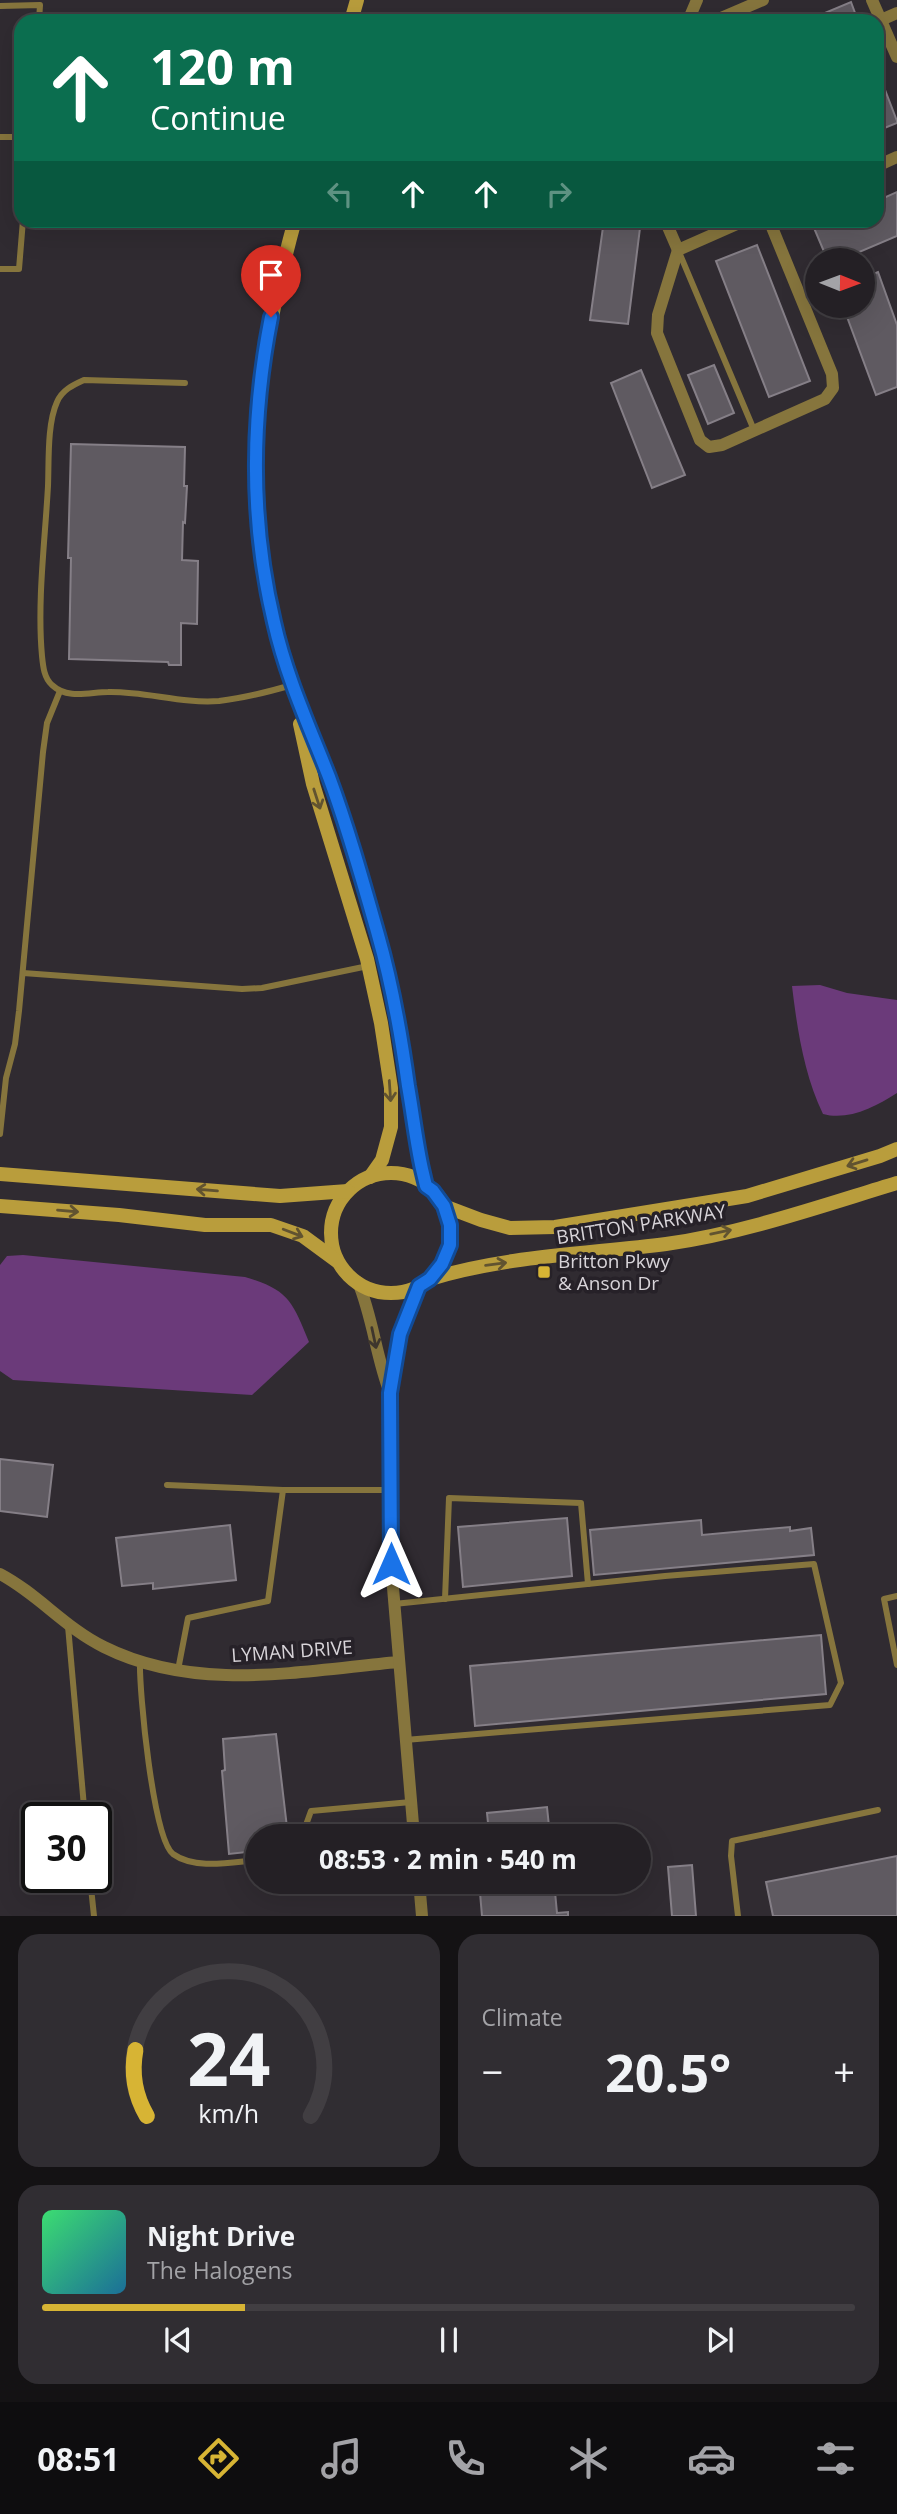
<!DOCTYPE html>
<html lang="en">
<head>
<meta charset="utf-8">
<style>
	:root { --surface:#242025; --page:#302d32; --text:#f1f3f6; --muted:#a3a3a7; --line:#413e42; --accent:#d7b434 }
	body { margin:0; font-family:"Open Sans",sans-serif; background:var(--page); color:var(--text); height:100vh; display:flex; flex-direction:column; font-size:26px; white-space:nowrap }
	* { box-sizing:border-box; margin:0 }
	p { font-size:23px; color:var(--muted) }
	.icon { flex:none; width:38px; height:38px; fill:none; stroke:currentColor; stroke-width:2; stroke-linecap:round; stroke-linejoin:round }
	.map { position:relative; height:1916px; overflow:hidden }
	.details { display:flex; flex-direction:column; gap:18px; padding:18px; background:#141214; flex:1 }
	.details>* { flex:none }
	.banner { position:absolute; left:14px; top:14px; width:870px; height:214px; border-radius:21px; box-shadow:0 7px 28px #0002,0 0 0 2px var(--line); background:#0b6e4f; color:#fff; overflow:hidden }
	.needle { width:46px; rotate:91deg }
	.tools { position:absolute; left:805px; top:248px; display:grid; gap:14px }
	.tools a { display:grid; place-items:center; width:70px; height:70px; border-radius:50%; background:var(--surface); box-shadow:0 7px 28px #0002,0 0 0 2px var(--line); font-size:35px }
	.speed { position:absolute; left:21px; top:1802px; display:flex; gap:14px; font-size:35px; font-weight:700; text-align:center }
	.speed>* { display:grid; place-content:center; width:91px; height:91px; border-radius:50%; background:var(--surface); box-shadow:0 7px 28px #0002,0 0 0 2px var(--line); line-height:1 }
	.speed .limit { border:4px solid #111; border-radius:10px; background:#fff; color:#111 }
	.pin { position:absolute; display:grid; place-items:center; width:60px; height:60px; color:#fff; margin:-72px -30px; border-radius:50% 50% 50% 0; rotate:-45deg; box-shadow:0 0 7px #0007 }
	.pin .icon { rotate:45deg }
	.me { position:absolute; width:77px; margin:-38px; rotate:0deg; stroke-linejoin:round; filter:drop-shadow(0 0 5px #0008) }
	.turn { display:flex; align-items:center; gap:24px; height:147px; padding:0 21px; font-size:32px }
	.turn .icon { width:91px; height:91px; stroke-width:2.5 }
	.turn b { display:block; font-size:49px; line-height:60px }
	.lanes { display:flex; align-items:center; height:66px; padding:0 21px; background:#0003; justify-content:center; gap:35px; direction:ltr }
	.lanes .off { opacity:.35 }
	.big { font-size:52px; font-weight:700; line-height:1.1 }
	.details .card { flex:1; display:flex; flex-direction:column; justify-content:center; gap:10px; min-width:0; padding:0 24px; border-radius:21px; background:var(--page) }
	.details .dial { align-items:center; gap:0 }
	.dial svg { height:182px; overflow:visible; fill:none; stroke:var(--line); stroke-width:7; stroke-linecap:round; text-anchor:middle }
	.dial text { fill:var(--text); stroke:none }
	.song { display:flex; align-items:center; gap:21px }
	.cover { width:84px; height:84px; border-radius:10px; background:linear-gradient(135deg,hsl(140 70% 55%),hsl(200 70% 35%)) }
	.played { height:7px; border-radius:4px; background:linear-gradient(90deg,var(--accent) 25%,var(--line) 25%) }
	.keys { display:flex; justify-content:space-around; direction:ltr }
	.heat { display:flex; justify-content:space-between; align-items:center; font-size:38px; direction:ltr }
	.details .tiles { flex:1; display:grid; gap:18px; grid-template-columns:1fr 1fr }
	.card:last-child { grid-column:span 2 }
	.trip { position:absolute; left:245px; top:1824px; width:406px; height:70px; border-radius:35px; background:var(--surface); box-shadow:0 7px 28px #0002,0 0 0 2px var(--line); font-weight:700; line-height:70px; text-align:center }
	.menu { display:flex; height:112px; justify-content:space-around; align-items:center; background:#0e0d0f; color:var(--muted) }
	.menu .icon { width:49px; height:49px }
	.menu .active { color:var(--accent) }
	.menu b { font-size:32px; color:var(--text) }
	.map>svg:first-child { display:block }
	.water { fill:#6b3a7a }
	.building { fill:#5f5a61; stroke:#857f87; stroke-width:2 }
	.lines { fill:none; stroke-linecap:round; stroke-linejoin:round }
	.lane { stroke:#86753d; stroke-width:6 }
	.street { stroke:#86753d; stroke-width:12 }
	.secondary { stroke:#b99d3c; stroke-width:14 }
	.oneway { stroke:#615330 }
	.oneway2 { stroke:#3e362d }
	.route-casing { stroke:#114b97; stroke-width:18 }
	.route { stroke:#1a73e8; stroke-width:12 }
	.poi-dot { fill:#d7b434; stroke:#262128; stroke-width:2.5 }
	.labels { text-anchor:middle; stroke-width:7; stroke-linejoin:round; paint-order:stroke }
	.street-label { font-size:19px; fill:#d8d4d9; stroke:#262128 }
	.poi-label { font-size:19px; fill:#d8d4d9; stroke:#262128; text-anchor:start }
</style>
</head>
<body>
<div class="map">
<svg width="897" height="1916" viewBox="0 0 897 1916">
	<rect width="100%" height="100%" fill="#302b31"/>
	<g class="water">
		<path d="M820,985L847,993L897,1000V1093C875,1107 848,1121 823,1114C804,1075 797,1028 792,986Z"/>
		<path d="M23,1255L245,1277C289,1290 292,1301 309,1342L252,1395L13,1380L0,1371V1265L7,1256Z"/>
	</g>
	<g class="building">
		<path d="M851,2L858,21H816L815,17Z"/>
		<path d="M877,69L897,121V123L877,131Z"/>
		<path d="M897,192V236L838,261H828L814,228L832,220H877V201Z"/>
		<path d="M604,220H641L628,324L590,320Z"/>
		<path d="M757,245L810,381L769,397L716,261Z"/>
		<path d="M878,272L897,325V387L876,395L843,306H863V278Z"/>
		<path d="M714,365L734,413L708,424L688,375Z"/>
		<path d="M641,370L685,475L652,488L611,383Z"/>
		<path d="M71,444L185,447L184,486H187L185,523L183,522L182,560L198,561L197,624L181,623V665H169L168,662L69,659L71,558H68Z"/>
		<path d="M0,1459L53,1465L47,1517L0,1511Z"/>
		<path d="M567,1518L572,1576L463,1587L458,1527Z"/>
		<path d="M701,1520L702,1535L790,1527V1531L811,1528L814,1555L594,1575L590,1530Z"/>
		<path d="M230,1525L236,1580L153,1589V1583L122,1586L116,1538Z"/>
		<path d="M821,1635L826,1694L475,1726L470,1666Z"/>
		<path d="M276,1734L288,1836H257V1851L229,1854L222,1771L225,1770L223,1739Z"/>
		<path d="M547,1807L550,1836H475L489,1833L487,1813Z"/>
		<path d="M897,1856V1916H773L766,1882Z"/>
		<path d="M692,1865L696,1916H672L668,1867Z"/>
		<path d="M479,1881H554L557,1913L568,1912V1916H482Z"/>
	</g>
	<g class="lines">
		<g class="lane">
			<path d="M0,6L40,5L39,21"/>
			<path d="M0,137H21"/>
			<path d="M679,252L754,430"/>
			<path d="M0,269H19L23,220"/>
			<path d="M185,383L84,380C73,385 62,390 57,402C47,424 49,462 48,486C45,541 37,602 42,656C43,666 44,678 52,685C68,700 90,692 108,692C145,691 182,704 219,701C244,698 268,692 292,685"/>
			<path d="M23,973L242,989L262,988L368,966"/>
			<path d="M0,1134L6,1078L15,1044L19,1011L43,752L47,723L60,691"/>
			<path d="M167,1485L283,1490"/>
			<path d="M897,1596L884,1599L897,1665"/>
			<path d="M445,1599L449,1498L581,1503L588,1584"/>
			<path d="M394,1604L665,1576L814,1564L841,1683L830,1705L405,1740"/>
			<path d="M68,1626L85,1818"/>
			<path d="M140,1661C139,1691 153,1838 173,1854C195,1870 232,1862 257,1860"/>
			<path d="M178,1670L188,1618L268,1601L283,1490H392"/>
			<path d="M302,1836L311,1811L411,1802"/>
			<path d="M90,1878L94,1916"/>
			<path d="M738,1916L731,1856L732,1841L878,1810"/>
		</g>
		<g class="street">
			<path d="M872,0L897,57"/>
			<path d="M881,20L897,13"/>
			<path d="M688,21L697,0"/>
			<path d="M714,21L763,0"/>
			<path d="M877,166L897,157"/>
			<path d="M665,220L678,250"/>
			<path d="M746,220L678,250L658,315L657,333L700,440L709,447L722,445L825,399L833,388L832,374L769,220"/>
			<path d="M358,1282C373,1318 376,1357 390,1393"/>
			<path d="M0,1574C38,1594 65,1628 104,1647C196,1693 301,1671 398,1662"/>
			<path d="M414,1836L391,1564L390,1393L400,1334L419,1286"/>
			<path d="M419,1881L422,1916"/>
		</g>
		<g class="secondary">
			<path d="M351,21L357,0"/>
			<path d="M295,220C257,357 242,482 274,622C286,677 311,727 330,781C349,836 366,892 382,947C404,1025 407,1107 426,1186"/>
			<path d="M300,724L313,784L367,959L381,1023L391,1088V1127L382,1160L370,1177"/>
			<circle cx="391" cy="1233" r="60"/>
			<path d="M0,1174L280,1196L348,1191"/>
			<path d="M0,1206L119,1215L205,1225H271L303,1236L337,1261"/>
			<path d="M444,1206L481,1220L510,1228L555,1227L747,1196L880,1156L897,1149"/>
			<path d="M430,1279C505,1256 587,1254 666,1244C744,1233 821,1206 897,1183"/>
		</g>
	</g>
	<defs><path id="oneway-shaft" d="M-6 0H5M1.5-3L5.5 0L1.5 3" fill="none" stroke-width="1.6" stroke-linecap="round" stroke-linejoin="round" transform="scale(1.75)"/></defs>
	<g class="oneway">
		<use href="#oneway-shaft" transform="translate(317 799) rotate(72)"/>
		<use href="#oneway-shaft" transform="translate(390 1091) rotate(86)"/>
		<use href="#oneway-shaft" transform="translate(857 1163) rotate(163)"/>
		<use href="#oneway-shaft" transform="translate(207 1190) rotate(-175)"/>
		<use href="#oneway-shaft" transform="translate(68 1211) rotate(5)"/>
		<use href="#oneway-shaft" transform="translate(721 1232) rotate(-12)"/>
		<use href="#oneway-shaft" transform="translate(293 1233) rotate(21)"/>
		<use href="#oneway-shaft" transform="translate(496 1264) rotate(-7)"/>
	</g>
	<use class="oneway2" href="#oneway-shaft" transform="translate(374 1338) rotate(78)"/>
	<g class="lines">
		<defs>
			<path id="route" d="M271,317C251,418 250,521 274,622C286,676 309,726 329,777C348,828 363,882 378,935C392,984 401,1035 408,1086C413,1114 416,1142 422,1169L426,1186L433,1191L444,1206L450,1225V1245L442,1264L430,1279L419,1286L400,1334L390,1393L391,1564"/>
		</defs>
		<use href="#route" class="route-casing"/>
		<use href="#route" class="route"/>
	</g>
	<rect class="poi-dot" x="537" y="1265" width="14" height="14" rx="3.5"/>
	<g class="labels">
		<g class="street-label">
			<text transform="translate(641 1224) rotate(-9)" y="7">BRITTON PARKWAY</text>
			<text transform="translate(292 1651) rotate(-4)" y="7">LYMAN DRIVE</text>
		</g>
		<g class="poi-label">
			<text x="558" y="1268">Britton Pkwy<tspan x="558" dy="22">&amp; Anson Dr</tspan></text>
		</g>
	</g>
</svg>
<div class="tools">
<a><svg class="needle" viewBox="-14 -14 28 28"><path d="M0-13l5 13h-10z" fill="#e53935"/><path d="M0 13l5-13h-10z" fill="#a3a3a7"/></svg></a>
</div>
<div class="speed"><div class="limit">30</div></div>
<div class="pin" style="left:271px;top:317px;background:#d93025"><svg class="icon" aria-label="arrive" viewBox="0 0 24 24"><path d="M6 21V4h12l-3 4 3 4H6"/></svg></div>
<svg class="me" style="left:391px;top:1564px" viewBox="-20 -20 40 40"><path d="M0-17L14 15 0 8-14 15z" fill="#1a73e8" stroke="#fff" stroke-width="4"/></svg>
<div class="trip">08:53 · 2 min · 540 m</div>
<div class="banner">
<div class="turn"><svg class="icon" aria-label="ahead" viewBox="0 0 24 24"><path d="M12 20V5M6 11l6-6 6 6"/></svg><div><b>120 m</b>Continue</div></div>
<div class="lanes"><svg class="icon off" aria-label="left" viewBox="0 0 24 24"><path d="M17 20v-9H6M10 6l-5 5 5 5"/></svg><svg class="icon" aria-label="ahead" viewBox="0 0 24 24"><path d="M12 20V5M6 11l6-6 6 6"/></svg><svg class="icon" aria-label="ahead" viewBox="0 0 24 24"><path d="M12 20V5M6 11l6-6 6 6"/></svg><svg class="icon off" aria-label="right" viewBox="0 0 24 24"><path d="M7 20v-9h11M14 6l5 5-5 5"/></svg></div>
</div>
</div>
<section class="details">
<div class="tiles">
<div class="card dial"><svg viewBox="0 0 100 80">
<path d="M14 69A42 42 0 1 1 86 69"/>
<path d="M14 69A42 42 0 0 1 9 40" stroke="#d7b434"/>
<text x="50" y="56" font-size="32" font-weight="700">24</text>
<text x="50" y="72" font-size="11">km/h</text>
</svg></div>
<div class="card"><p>Climate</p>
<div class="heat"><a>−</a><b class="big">20.5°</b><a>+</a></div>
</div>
<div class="card">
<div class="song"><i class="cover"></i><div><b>Night Drive</b><p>The Halogens</p></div></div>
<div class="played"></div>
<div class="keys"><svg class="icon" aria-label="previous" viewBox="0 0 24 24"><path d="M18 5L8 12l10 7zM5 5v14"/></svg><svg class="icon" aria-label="pause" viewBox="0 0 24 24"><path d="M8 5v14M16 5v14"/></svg><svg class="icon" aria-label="next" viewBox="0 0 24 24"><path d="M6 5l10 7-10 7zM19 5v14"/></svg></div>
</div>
</div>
</section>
<nav class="menu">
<b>08:51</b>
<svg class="icon active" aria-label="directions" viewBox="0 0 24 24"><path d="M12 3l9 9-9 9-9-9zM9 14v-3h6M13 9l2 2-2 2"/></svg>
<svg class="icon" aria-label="music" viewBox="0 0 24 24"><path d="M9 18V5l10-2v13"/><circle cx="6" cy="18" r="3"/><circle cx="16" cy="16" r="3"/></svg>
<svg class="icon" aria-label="phone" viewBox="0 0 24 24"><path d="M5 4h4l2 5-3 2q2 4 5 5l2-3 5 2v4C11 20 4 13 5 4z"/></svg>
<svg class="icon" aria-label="climate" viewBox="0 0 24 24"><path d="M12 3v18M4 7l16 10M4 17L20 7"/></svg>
<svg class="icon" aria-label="car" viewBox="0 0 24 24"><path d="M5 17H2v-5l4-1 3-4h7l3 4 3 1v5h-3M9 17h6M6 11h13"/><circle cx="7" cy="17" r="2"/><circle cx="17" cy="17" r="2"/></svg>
<svg class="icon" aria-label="filters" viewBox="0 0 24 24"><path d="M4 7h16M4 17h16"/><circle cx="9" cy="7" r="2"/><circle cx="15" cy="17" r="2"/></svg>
</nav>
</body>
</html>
